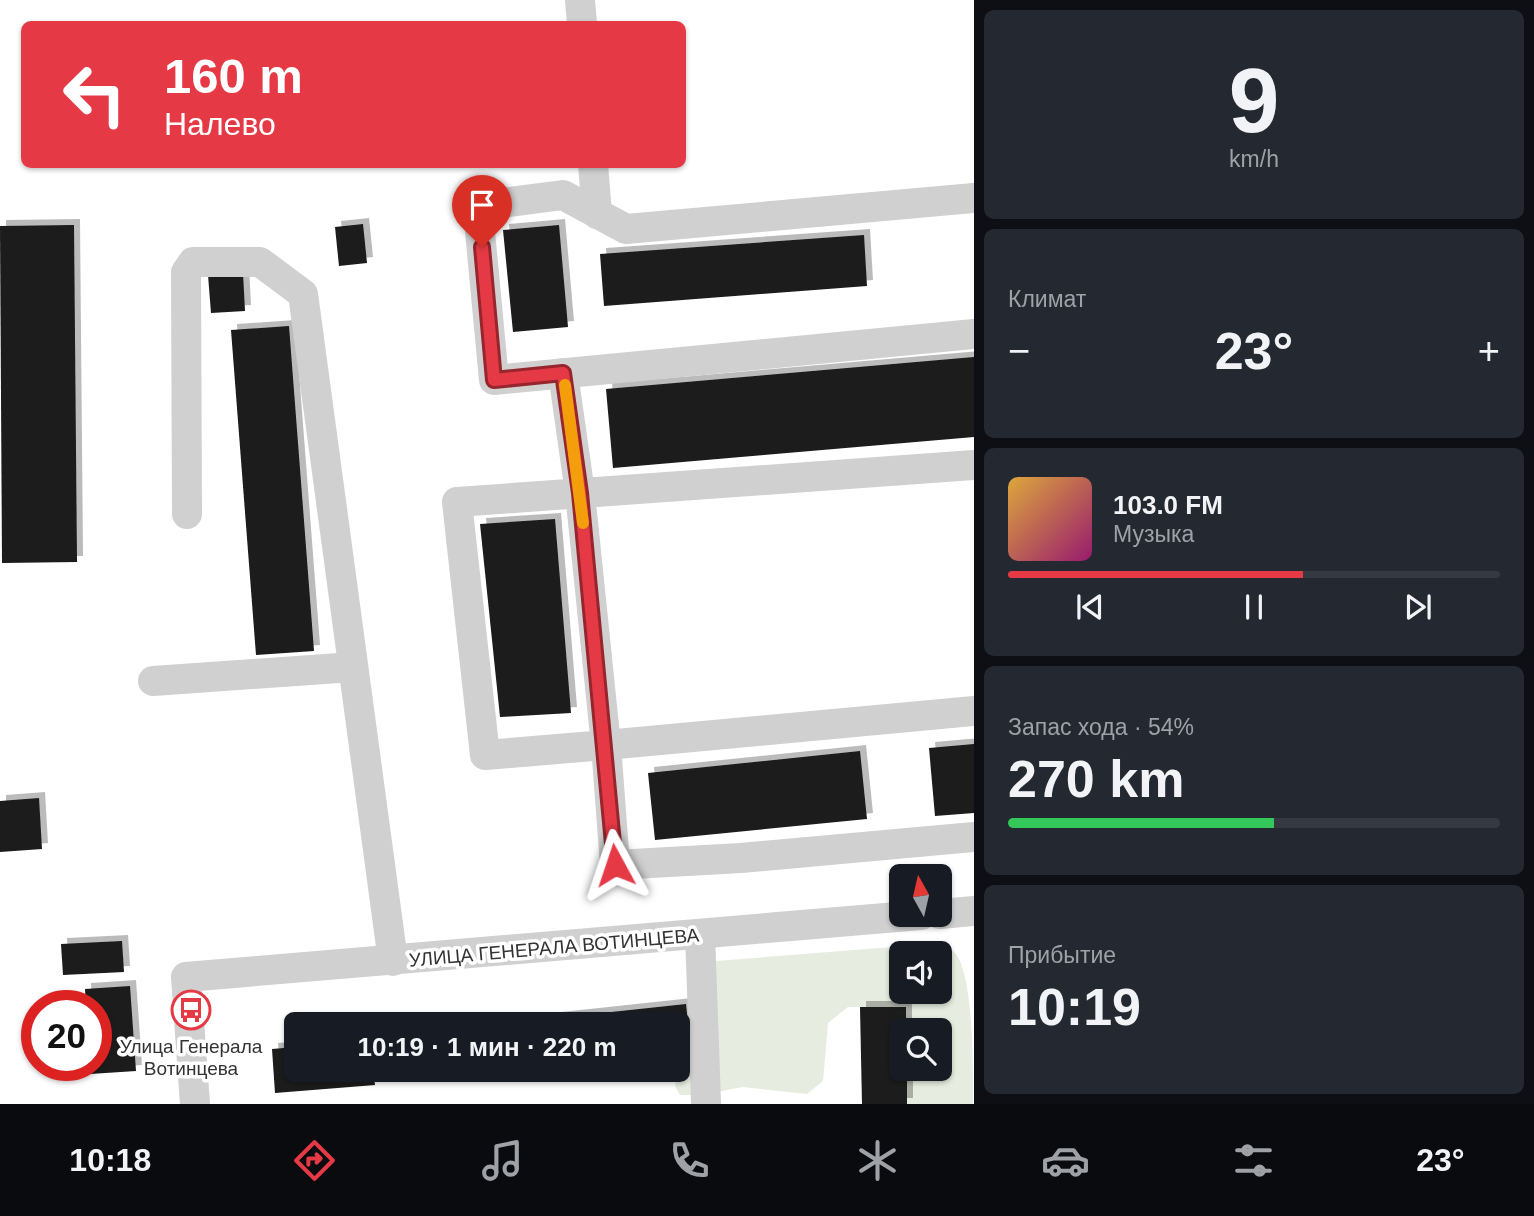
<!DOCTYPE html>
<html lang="ru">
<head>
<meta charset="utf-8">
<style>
	:root { --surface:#171b24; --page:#242831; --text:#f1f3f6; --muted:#9ea1a6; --line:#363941; --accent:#e63946 }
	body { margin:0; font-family:Helvetica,sans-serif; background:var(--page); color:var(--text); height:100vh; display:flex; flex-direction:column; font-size:26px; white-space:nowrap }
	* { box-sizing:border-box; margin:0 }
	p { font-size:23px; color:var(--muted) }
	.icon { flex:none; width:38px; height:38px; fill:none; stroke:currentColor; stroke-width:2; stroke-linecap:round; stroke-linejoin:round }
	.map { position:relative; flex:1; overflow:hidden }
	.side { display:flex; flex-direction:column; gap:10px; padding:10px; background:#0d0f14; width:560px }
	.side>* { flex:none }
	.guide { position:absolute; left:21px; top:21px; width:665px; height:147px; border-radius:10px; box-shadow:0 2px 5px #0004; background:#e63946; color:#fff; overflow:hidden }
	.needle { width:46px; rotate:352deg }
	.controls { position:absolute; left:889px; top:864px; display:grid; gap:14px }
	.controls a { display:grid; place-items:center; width:63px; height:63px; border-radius:10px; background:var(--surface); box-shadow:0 2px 5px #0004; font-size:35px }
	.speed { position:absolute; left:21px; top:990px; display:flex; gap:14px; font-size:35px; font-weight:700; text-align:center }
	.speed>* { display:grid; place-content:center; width:91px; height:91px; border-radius:50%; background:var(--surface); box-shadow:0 2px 5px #0004; line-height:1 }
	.speed .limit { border:10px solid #d22; background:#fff; color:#111 }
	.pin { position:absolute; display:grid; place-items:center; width:60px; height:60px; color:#fff; margin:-72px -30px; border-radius:50% 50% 50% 0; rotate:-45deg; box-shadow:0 0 7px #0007 }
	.pin .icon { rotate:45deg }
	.me { position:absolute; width:77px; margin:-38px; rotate:355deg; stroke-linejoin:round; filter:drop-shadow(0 0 5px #0008) }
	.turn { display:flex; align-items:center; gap:24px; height:147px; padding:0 28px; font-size:32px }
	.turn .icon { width:91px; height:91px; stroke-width:2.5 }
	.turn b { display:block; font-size:49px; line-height:60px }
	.big { font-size:52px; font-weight:700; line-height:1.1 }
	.side .tile { flex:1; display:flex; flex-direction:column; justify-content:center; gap:10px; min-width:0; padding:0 24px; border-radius:10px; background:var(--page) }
	.side .dial { align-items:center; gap:0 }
	.dial b { font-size:91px; line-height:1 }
	.song { display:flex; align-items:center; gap:21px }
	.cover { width:84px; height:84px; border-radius:10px; background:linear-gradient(135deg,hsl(40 70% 55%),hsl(320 70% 35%)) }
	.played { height:7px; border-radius:4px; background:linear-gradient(90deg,var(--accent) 60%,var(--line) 60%) }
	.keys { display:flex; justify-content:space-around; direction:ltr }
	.heat { display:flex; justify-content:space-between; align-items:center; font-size:38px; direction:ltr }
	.charge { height:10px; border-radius:5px; background:linear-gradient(90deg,#34c759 54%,var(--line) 0) }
	.trip { position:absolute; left:284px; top:1012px; width:406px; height:70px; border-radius:10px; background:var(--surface); box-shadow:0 2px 5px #0004; font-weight:700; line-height:70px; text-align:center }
	.menu { display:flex; height:112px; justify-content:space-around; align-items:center; background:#090b0e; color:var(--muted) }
	.menu .icon { width:49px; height:49px }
	.menu .on { color:var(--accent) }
	.menu b { font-size:32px; color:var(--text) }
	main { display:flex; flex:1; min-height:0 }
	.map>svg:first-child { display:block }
	.green { fill:#e6ecdf; fill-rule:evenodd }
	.building { fill:#1a1a1a; filter:url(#shadow) }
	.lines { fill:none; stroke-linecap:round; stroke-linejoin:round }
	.minor { stroke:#d0d0d0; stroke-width:30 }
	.route-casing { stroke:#96252e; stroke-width:18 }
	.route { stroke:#e63946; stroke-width:12 }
	.slow { stroke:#f59e0b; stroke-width:12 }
	.labels { text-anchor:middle; stroke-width:7; stroke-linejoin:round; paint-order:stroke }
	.street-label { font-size:19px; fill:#333; stroke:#fff }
	.poi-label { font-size:19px; fill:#333; stroke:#fff }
</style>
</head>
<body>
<main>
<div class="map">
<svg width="974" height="1104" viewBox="0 0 974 1104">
	<defs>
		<filter id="shadow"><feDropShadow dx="6" dy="-6" stdDeviation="0" flood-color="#0004"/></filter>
	</defs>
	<rect width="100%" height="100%" fill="#fff"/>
	<path class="green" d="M931,944C939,946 951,948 956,954C974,979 973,1069 973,1104H907V1069H940V1031H906L905,1007H848L828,1023L823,1081L807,1094L742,1087L702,1095H680L675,1086L677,1078L697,1071L716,961ZM901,954H940V992H901Z"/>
	<g class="building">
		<path d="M363,224L367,263L339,266L335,227Z"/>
		<path d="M74,225L77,562L2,563L0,226Z"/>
		<path d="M559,225L568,327L513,332L503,230Z"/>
		<path d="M864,235L867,286L604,306L600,254Z"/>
		<path d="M243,273L245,311L211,313L208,275Z"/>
		<path d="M289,326L314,651L256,655L231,330Z"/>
		<path d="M974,357V437L613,468L606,389Z"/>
		<path d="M555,519L571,713L500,717L480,524Z"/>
		<path d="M974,744V813L935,816L929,748Z"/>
		<path d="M860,751L867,819L655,840L648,773Z"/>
		<path d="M39,798L42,849L0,852V801Z"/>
		<path d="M122,941L124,972L63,975L61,944Z"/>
		<path d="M130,986L136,1071L90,1074V1066H96V1006H86L85,989Z"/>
		<path d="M686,1004L692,1062L677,1064V1024H538L537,1020Z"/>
		<path d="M860,1007H906V1031H901V1069H907V1104H862Z"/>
		<path d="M296,1047V1069H373L375,1085L275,1093L272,1049Z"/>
		<path d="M543,1069H611V1071L544,1078Z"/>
	</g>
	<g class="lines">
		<g class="minor">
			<path d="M580,0L582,24"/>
			<path d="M593,164L597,214"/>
			<path d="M974,198L626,229L563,195L494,204L479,221L494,380L974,334"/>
			<path d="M563,373L580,493L606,745L485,755L457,502L974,465"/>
			<path d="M187,514L186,272L193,262H260L303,294L393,961"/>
			<path d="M153,681L353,667"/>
			<path d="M974,711L606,745L615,865L741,858L974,837"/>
			<path d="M940,914L974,911"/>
			<path d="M700,934L706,1102"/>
			<path d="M195,1104L186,977L921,915"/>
		</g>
	</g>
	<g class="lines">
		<defs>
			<path id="route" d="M482,247L494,380L563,373L580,493L615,865"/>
		</defs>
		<use href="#route" class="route-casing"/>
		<use href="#route" class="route"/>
		<path class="slow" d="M565,385L583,523"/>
	</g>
	<defs>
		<symbol id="bus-ring" viewBox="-11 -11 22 22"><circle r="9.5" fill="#fff" stroke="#e63946" stroke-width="1.5"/><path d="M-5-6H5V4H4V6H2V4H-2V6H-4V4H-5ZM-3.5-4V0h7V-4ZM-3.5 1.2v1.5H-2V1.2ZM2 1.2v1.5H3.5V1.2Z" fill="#e63946"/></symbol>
	</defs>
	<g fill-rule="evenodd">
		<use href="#bus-ring" x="169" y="988" width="44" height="44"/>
	</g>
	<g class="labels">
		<g class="street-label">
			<text transform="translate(554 947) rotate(-5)" y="7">УЛИЦА ГЕНЕРАЛА ВОТИНЦЕВА</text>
		</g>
		<g class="poi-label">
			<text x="191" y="1053">Улица Генерала<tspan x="191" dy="22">Вотинцева</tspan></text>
		</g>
	</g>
</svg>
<div class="controls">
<a><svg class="needle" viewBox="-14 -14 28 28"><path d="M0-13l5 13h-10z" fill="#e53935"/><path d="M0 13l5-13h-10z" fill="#9ea1a6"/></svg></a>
<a><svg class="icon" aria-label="sound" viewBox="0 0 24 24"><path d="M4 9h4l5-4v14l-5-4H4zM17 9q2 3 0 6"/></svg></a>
<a><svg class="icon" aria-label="search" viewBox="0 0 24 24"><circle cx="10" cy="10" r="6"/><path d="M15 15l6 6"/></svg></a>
</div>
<div class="speed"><div class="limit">20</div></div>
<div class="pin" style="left:482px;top:247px;background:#d93025"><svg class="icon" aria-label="arrive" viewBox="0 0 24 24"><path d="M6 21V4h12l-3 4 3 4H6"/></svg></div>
<svg class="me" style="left:615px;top:865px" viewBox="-20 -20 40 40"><path d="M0-17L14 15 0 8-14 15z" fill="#e63946" stroke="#fff" stroke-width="4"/></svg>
<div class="trip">10:19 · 1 мин · 220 m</div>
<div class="guide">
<div class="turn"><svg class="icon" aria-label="left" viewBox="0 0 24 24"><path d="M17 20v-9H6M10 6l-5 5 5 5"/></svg><div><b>160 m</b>Налево</div></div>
</div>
</div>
<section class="side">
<div class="tile dial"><b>9</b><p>km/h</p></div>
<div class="tile"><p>Климат</p>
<div class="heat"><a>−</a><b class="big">23°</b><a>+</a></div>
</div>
<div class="tile">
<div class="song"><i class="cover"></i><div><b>103.0 FM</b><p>Музыка</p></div></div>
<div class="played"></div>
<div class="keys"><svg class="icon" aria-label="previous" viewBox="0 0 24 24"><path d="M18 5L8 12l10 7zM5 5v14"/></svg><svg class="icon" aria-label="pause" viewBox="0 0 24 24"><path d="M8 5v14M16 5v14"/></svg><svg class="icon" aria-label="next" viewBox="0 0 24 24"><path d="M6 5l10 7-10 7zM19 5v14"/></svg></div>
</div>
<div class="tile"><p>Запас хода · 54%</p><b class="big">270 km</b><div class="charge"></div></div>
<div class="tile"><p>Прибытие</p><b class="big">10:19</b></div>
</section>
</main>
<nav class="menu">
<b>10:18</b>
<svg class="icon on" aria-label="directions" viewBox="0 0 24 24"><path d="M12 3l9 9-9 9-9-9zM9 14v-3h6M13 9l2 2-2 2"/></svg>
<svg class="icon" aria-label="music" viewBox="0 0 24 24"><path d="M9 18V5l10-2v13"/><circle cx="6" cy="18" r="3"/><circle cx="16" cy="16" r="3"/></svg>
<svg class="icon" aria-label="phone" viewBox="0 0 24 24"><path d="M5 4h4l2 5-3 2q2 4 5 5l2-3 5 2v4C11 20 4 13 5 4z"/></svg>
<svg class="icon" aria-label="climate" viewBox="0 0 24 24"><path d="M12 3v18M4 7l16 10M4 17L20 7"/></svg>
<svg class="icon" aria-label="car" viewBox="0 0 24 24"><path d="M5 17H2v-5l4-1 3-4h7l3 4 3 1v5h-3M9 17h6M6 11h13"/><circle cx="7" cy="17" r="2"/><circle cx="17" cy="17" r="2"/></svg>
<svg class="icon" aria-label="filters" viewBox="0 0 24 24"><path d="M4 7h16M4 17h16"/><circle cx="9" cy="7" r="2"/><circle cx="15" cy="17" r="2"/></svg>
<b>23°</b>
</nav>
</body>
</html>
